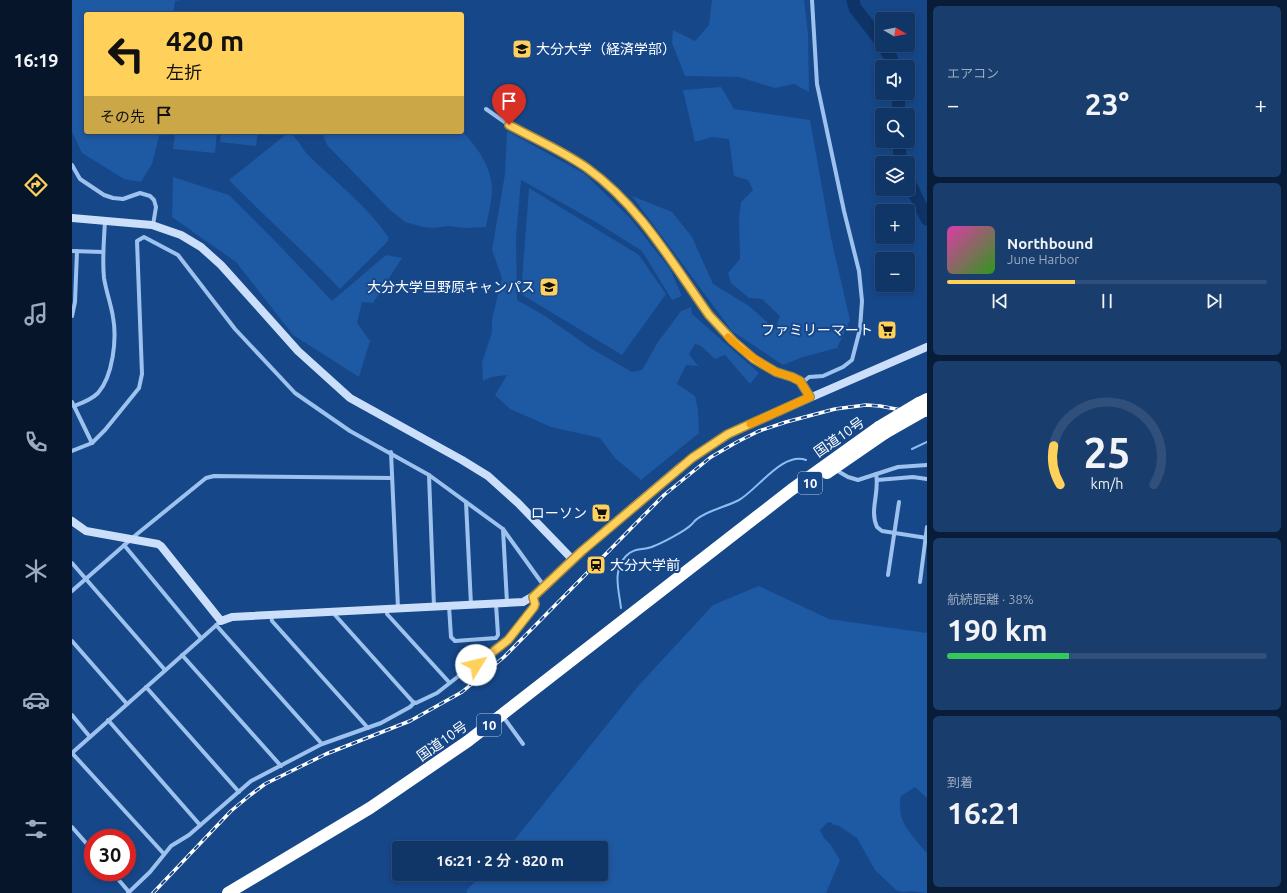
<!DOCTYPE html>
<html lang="ja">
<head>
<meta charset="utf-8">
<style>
	:root { --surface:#103567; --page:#193d6d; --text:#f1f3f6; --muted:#9cabc0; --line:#30507b; --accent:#ffd15b }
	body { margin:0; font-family:Ubuntu,"Noto Sans JP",sans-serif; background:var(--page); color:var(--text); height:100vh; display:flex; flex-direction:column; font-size:15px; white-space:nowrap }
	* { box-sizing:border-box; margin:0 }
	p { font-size:13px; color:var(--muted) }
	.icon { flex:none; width:22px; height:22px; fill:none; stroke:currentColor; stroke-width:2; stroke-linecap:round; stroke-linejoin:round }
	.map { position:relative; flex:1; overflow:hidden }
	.drawer { display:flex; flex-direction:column; gap:6px; padding:6px; background:#091d39; width:360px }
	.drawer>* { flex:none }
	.guide { position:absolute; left:12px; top:12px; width:380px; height:122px; border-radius:4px; box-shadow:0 2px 6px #0003,0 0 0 1px var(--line); background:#ffd15b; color:#111; overflow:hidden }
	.needle { width:26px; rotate:99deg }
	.controls { position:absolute; left:803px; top:12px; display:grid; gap:8px }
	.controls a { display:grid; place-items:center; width:40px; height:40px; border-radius:4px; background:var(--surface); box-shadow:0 2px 6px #0003,0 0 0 1px var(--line); font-size:20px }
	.speed { position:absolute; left:12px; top:829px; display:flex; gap:8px; font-size:20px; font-weight:700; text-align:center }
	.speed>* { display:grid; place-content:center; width:52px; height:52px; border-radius:50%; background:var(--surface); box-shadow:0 2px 6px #0003,0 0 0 1px var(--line); line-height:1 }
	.speed .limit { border:6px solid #d22; background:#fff; color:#111 }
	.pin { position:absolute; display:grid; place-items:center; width:34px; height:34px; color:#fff; margin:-41px -17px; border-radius:50% 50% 50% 0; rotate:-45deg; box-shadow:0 0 4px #0007 }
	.pin .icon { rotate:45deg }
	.me { position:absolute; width:44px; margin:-22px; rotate:54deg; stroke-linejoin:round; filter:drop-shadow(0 0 3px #0008) }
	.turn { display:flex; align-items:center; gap:14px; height:84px; padding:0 16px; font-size:18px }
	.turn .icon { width:52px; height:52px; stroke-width:2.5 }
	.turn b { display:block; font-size:28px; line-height:34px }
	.then { display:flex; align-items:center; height:38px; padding:0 16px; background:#0003; gap:8px; font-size:15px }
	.big { font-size:30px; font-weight:600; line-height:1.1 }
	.drawer .tile { flex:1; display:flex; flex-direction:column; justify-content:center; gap:6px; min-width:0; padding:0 14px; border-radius:6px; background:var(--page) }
	.drawer .dial { align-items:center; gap:0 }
	.dial svg { height:104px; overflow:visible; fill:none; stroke:var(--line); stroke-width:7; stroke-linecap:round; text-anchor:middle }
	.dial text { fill:var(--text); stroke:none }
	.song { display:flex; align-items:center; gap:12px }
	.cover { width:48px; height:48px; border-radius:6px; background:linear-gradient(135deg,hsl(320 70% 55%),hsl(110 70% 35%)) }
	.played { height:4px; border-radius:2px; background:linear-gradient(90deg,var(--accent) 40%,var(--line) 40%) }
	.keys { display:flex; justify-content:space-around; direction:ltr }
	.heat { display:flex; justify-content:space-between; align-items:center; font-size:22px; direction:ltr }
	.charge { height:6px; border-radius:3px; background:linear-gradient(90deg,#34c759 38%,var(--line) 0) }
	.trip { position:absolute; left:320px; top:841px; width:216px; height:40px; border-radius:4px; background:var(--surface); box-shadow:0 2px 6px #0003,0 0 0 1px var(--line); font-weight:600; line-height:40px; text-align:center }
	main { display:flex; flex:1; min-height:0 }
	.menu { display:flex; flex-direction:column; width:72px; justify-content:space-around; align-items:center; background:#061529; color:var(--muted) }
	.menu .icon { width:28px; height:28px }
	.menu .current { color:var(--accent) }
	.menu b { font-size:18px; color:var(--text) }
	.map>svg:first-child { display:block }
	.green { fill:#1e59a3 }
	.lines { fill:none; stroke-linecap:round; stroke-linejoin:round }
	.stream { stroke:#90bcf1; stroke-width:2 }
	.river { stroke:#0e3366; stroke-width:13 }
	.street { stroke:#9ec2ee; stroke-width:4 }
	.secondary { stroke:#cbdffa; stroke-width:8 }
	.highway { stroke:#fff; stroke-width:12 }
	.rail-casing { stroke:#fff; stroke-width:3.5 }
	.rail { stroke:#164789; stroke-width:2; stroke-dasharray:6; stroke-linecap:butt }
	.highway-bridge { stroke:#fff; stroke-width:12 }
	.route-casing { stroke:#a6883b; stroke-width:10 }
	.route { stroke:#ffd15b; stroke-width:7 }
	.slow { stroke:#f59e0b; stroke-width:7 }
	.labels { text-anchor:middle; stroke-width:4; stroke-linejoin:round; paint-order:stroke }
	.shield { fill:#164789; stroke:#b9c8dc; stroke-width:1 }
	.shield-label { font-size:13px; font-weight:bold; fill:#fff }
	.poi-label { font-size:14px; fill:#fff; stroke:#164789; text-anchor:end }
	.street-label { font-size:14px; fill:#fff; stroke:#164789 }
</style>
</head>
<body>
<main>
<nav class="menu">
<b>16:19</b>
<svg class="icon current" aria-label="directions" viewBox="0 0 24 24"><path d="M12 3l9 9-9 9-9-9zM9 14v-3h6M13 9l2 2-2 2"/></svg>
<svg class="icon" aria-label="music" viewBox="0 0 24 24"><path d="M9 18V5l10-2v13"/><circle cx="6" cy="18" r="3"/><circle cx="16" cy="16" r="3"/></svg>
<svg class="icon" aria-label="phone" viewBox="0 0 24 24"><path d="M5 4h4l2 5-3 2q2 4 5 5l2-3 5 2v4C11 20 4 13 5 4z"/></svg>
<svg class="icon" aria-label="climate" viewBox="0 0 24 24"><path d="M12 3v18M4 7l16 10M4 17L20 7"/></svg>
<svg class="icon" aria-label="car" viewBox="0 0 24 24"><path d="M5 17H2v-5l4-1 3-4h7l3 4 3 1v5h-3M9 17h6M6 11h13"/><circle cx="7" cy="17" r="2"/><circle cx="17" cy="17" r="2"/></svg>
<svg class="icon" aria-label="filters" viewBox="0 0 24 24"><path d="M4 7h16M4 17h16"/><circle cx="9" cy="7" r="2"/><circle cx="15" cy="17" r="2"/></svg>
</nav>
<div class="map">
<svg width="855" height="893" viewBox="0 0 855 893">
	<rect width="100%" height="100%" fill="#164789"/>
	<g class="green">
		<path d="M0,0H109L103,1L101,14H14V132H88L80,164L69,182L52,179L10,153L0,132Z"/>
		<path d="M640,0H732L736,34L737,92L722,84L703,88L667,77L613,76L600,43L601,30L623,41L637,25Z"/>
		<path d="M649,87L662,109L738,120L759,238L778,320L765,348L731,357L711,365L660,331L560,196L600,212L620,237L641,284L677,306L703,329L708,316L690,299L677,298L659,283L656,273L668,259L667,219L669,202L681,190L676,180L662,176L657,139L640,137L623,142L611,90Z"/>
		<path d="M390,131C406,148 419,166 420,189C420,201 416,215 414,227L393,228L377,226L361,228L351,227L333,222L318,210L255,145L250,132Z"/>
		<path d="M435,131L513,174L558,218L598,269L610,296L600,300L570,251L524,222L449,180L444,238L445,300L473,316L520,349L560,372L570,370L586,342L609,311L619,307L620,314L687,373L678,384L653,355L643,359L629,346L623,344L617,354L626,366L614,365L605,384L623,396L626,410L627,433L569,480L543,458L528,438L479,427L438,409L423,395L435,375L419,377L411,381L410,363L420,332V319L430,278L420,250L433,174Z"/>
		<path d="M103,132H145L143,153L101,149Z"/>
		<path d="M149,132H186L184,146L148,142Z"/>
		<path d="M217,132C225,137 230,149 237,156C264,182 295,206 317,238L315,242L268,289C232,251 193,217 157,180Z"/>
		<path d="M101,177L157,195L206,244L260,301L314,255L330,258L301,303L290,302L285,323L298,341L287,377L221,335L164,262L100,217Z"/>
		<path d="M457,188L567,255L594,294L550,355L449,294Z"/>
		<path d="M687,586L757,619L855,633V798L843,787L829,796C823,821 841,836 855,853V893L838,891L831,892L824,890L803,870L785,838L767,826L762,825L759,822L755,823L748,830L752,838L758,844L768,860L754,893H395L394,891L410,874H529V848H436L567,685L641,605Z"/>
	</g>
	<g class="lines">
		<g class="stream">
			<path d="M840,449L855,442"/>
			<path d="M549,608C547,590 540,571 554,556C562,547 572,551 582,546C590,543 613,531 619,525C621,523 623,520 625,519C636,510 654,507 667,500C685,490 711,451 734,460"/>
		</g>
		<g class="river">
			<path d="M781,0L783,8L810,43"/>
			<path d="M811,45L819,58L822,67"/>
			<path d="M826,93L827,115"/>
			<path d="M827,141L828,159L830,163"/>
			<path d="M836,180L855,219"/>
		</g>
		<g class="street">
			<path d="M414,109L437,125L504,161L536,185L557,206L581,234L621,293L647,328L668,348L688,363L704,372L720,377L728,381L738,397"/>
			<path d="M0,165L8,179L32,195L41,198L51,199L68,193L78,196L82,200L84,207L81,225"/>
			<path d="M0,251L31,252"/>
			<path d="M0,316L3,302L5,251"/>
			<path d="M730,383L737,377L751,376L771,367L780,360L788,329L790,301L787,271L772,211L745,84L740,0"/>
			<path d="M0,402L20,443"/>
			<path d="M2,406C10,403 19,400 26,393C41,376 45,339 41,317C39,304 34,291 32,278C30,259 32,240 33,221"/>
			<path d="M0,451L20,443L33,430L67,388L70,374L65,241L72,237L106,255L163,329L223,393L278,431L357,475L431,529L472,586"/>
			<path d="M319,452L326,608"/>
			<path d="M764,470L776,477L786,480L826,467L855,465"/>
			<path d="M804,474C808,492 797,510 805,527L810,531L855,538"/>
			<path d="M357,475L362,607"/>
			<path d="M805,480L841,477L855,479"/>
			<path d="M394,502L399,605"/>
			<path d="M431,529L435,603"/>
			<path d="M52,545L129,638"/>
			<path d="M0,563L93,670"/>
			<path d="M816,575L827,502"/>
			<path d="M848,582L855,527"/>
			<path d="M0,591L65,534L134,478L142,476L320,478"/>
			<path d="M377,606L379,637L383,641L424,638L426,635L424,604"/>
			<path d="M315,609V614L376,681"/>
			<path d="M263,612V615L341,702L344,703L365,693L388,675L432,645L462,607L463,604L461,597"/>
			<path d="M199,615L200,621L296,728"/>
			<path d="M144,625L250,744"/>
			<path d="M0,641L55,704"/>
			<path d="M110,655L209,766"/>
			<path d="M74,687L167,792"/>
			<path d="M0,715L18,737"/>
			<path d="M430,715L451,744"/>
			<path d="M36,720L128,825"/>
			<path d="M0,753L149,621"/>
			<path d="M0,753L92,854"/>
			<path d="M0,827L21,851"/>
			<path d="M40,872L57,892"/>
			<path d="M56,893L78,872L99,846L117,835L179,781L250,744L309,723L338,707L342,703"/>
		</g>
		<g class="secondary">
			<path d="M0,218L80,225L109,235L129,247L149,265L226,351L278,398L390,460L416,476L446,503L500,559"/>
			<path d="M0,521L14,531L86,544L89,546L149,621L160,617L451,602L463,595L509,551L608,467L646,440L680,423L855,347"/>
		</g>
		<g class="highway">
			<path d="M847,403L855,399"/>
			<path d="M755,473L813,433"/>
			<path d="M156,893L298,808L396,741L719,490L807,427"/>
		</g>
		<defs>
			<path id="rail" d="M81,893L159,811L177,796L193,784L254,754L338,721L390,692L432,657L592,495L639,457L665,442L687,431L714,422L763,409L794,405L808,406L855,415"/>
		</defs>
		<use href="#rail" class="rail-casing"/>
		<use href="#rail" class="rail"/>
		<g class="highway-bridge">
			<path d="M807,427L847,403"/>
			<path d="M813,433L855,409"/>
		</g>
	</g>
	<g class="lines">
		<defs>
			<path id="route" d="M404,665L436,640L462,607L463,604L461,597L510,551L620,458L656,434L738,397L728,381L720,377L704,372L682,359L661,341L637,315C600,263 568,206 515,168C491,151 463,139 437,125"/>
		</defs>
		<use href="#route" class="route-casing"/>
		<use href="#route" class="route"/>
		<path class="slow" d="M656,337L668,348L693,366L704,372L720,377L728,381L738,397L678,424"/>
	</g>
	<defs>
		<symbol id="university-square" viewBox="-11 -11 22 22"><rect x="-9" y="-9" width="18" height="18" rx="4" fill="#ffd15b" stroke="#164789"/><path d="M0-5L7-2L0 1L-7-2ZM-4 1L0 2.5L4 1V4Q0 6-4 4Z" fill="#111"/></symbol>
		<symbol id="supermarket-square" viewBox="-11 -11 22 22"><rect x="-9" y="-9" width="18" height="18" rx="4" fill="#ffd15b" stroke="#164789"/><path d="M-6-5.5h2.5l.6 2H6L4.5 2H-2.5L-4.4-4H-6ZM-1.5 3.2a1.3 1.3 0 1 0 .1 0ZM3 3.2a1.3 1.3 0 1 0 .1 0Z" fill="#111"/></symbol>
		<symbol id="station-square" viewBox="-11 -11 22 22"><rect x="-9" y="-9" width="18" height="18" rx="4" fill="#ffd15b" stroke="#164789"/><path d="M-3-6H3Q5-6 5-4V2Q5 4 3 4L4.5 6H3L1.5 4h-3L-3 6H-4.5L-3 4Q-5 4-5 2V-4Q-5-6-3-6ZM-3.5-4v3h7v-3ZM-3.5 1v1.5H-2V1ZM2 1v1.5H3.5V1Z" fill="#111"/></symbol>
	</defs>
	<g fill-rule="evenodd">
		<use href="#university-square" x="439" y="38" width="22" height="22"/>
		<use href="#university-square" x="466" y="276" width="22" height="22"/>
		<use href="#supermarket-square" x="804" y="319" width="22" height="22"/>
		<use href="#supermarket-square" x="518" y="502" width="22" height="22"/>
		<use href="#station-square" x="513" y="554" width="22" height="22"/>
	</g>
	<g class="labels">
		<g class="shield">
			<rect x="726" y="472" width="24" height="22" rx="3"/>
			<rect x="405" y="714" width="24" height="22" rx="3"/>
		</g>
		<g class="shield-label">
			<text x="738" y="488">10</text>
			<text x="417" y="730">10</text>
		</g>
		<g class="poi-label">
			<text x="464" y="54" text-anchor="start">大分大学（経済学部）</text>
			<text x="463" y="292">大分大学旦野原キャンパス</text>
			<text x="801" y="335">ファミリーマート</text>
			<text x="515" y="518">ローソン</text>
			<text x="538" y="570" text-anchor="start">大分大学前</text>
		</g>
		<g class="street-label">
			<text transform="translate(767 437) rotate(-35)" y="5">国道10号</text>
			<text transform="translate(370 741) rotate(-35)" y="5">国道10号</text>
		</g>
	</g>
</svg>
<div class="controls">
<a><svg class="needle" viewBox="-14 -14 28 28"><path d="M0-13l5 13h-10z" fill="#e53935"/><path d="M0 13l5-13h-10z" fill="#9cabc0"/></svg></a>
<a><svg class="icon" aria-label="sound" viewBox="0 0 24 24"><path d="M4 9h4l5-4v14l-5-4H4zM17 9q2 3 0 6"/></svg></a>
<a><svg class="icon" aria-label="search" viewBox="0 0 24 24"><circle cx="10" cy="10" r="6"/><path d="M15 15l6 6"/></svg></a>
<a><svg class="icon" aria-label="layers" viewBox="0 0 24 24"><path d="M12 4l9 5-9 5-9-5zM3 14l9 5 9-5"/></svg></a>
<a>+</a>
<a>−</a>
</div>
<div class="speed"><div class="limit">30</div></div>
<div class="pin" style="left:437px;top:125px;background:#d93025"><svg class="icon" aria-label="arrive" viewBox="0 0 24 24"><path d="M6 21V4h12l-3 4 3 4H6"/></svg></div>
<svg class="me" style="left:404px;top:665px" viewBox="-20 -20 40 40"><circle r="19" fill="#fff"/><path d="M0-13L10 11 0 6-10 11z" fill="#ffd15b"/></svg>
<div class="trip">16:21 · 2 分 · 820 m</div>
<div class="guide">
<div class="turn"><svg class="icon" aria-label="left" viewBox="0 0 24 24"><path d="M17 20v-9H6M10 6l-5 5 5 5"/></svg><div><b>420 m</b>左折</div></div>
<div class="then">その先<svg class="icon" aria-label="arrive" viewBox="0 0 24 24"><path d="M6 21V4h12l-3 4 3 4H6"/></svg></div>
</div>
</div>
<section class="drawer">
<div class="tile"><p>エアコン</p>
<div class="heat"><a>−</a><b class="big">23°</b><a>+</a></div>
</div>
<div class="tile">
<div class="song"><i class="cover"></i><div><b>Northbound</b><p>June Harbor</p></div></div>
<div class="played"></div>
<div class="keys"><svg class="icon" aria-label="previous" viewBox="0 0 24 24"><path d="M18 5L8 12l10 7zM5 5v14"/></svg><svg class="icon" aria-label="pause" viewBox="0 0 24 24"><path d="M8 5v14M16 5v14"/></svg><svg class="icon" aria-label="next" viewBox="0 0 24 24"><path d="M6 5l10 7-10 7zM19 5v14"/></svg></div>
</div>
<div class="tile dial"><svg viewBox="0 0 100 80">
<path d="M14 69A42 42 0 1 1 86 69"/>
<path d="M14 69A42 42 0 0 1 9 39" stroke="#ffd15b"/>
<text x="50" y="56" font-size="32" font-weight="700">25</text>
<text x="50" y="72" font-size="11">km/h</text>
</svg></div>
<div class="tile"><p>航続距離 · 38%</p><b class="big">190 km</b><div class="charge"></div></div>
<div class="tile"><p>到着</p><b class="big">16:21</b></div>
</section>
</main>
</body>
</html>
